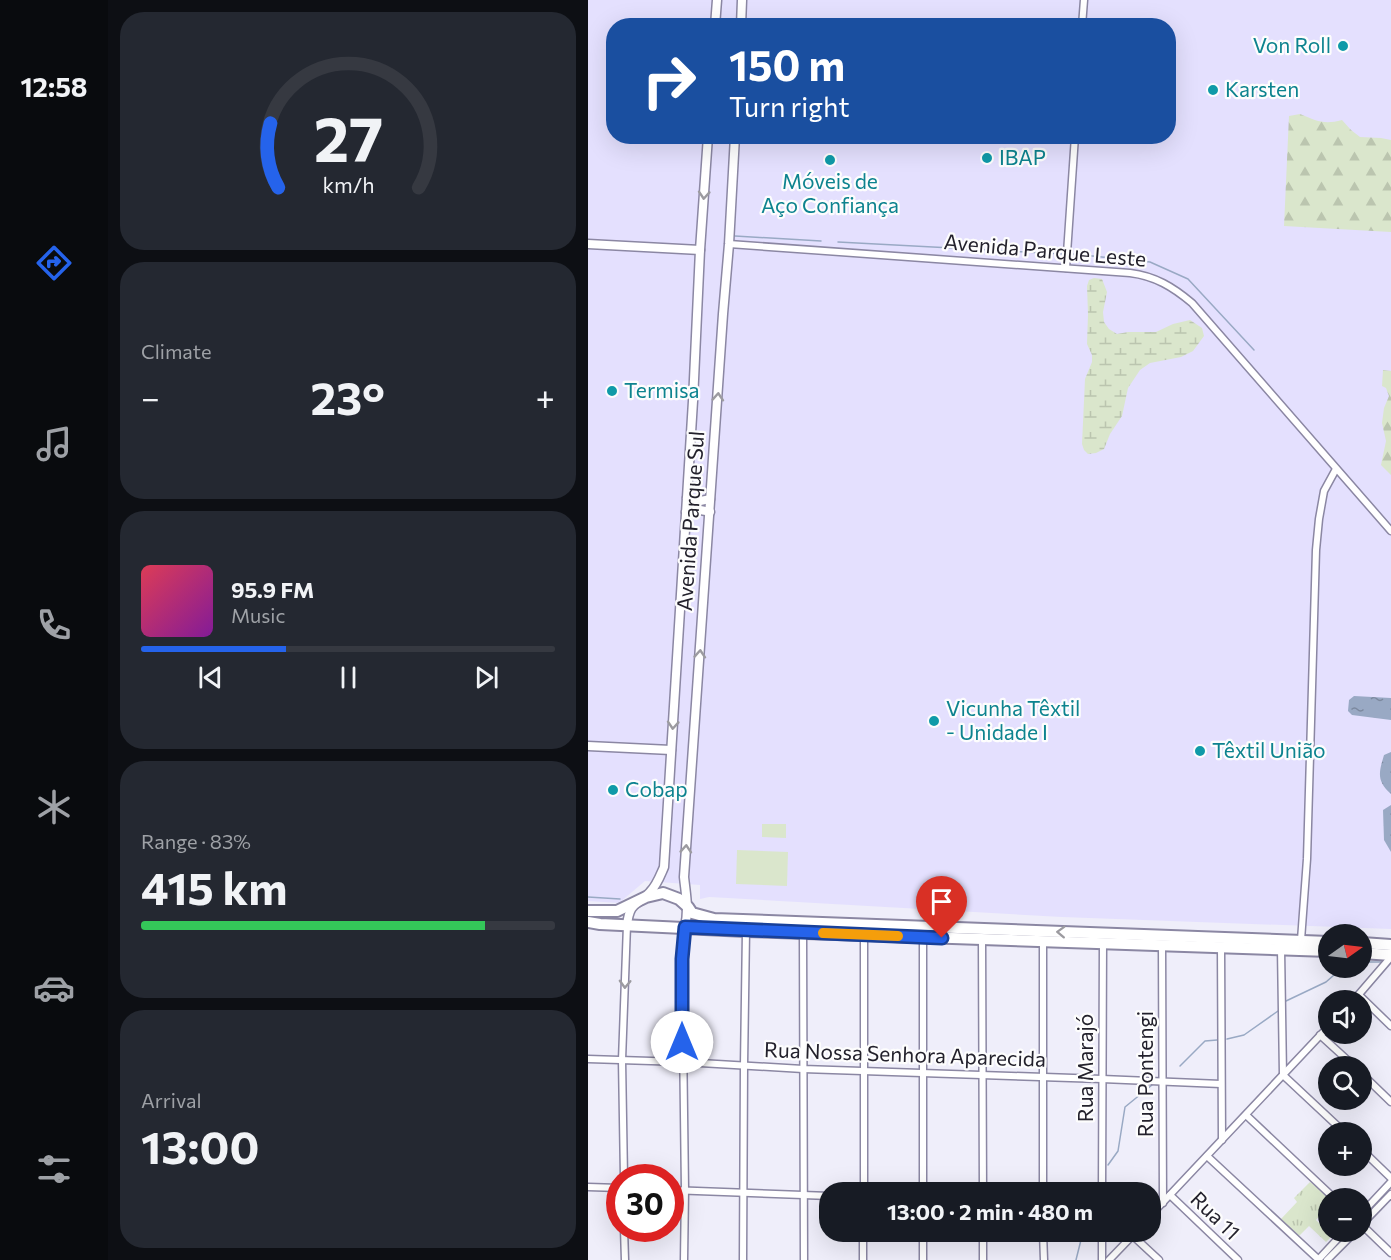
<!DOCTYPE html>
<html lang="en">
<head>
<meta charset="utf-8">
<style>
	:root { --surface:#171b24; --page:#242831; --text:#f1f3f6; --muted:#9ea1a6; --line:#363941; --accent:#2563eb }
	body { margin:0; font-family:Commissioner,sans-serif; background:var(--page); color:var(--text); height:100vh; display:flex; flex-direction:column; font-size:22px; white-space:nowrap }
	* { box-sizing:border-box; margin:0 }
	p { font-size:20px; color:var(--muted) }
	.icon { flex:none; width:33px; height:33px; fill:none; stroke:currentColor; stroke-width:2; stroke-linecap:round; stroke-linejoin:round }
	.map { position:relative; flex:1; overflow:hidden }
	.panel { display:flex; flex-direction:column; gap:12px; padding:12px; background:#0d0f14; width:480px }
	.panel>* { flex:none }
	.top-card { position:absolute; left:18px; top:18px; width:570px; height:126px; border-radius:24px; box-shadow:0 6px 24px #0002; background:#1a4fa0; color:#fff; overflow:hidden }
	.needle { width:39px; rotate:76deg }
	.tools { position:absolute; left:730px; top:924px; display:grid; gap:12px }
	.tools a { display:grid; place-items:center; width:54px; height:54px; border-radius:50%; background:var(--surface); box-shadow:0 6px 24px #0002; font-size:30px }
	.speed { position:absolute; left:18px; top:1164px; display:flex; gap:12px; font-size:30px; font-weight:700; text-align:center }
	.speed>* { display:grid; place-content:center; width:78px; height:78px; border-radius:50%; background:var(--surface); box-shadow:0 6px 24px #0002; line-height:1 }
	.speed .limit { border:9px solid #d22; background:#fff; color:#111 }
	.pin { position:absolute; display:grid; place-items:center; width:51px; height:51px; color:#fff; margin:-62px -26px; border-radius:50% 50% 50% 0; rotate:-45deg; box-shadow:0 0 6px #0007 }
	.pin .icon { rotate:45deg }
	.me { position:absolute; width:66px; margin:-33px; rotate:0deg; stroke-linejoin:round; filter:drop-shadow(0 0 4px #0008) }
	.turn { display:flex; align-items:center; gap:21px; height:126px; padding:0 24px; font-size:27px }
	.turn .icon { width:78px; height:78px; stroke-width:2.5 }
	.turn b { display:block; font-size:42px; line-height:51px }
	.big { font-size:45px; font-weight:700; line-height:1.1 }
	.panel .card { flex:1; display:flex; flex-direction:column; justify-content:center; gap:9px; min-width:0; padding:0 21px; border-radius:24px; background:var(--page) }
	.panel .dial { align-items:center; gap:0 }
	.dial svg { height:156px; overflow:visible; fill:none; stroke:var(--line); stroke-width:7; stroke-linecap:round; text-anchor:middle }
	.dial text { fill:var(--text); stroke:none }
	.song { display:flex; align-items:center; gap:18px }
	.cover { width:72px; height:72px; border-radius:9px; background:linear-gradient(135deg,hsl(350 70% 55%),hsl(290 70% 35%)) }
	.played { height:6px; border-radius:3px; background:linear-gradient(90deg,var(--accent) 35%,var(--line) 35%) }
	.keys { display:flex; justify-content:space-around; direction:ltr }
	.heat { display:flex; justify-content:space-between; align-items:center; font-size:33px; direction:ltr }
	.charge { height:9px; border-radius:4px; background:linear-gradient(90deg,#34c759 83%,var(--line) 0) }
	.trip { position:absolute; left:231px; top:1182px; width:342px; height:60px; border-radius:24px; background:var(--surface); box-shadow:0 6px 24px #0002; font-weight:700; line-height:60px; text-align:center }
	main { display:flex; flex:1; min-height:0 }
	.dock { display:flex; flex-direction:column; width:108px; justify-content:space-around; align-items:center; background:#090b0e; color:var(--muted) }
	.dock .icon { width:42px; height:42px }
	.dock .current { color:var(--accent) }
	.dock b { font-size:27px; color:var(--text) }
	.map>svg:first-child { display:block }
	.built { fill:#e4e0fe; fill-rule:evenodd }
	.grass { fill:url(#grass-tufts) }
	.forest { fill:url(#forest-firs) }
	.wetland { fill:url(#wetland-marsh) }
	.pitch { fill:#dae6cc }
	.water { fill:url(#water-ripples) }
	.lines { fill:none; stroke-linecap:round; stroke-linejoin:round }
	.stream { stroke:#99a9c4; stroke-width:1.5 }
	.street-casing { stroke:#8b87a3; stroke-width:9 }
	.secondary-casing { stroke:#8b87a3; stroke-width:11 }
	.highway-casing { stroke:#8b87a3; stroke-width:14 }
	.street { stroke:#fff; stroke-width:6 }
	.secondary { stroke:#fff; stroke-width:8 }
	.highway { stroke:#fff; stroke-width:10 }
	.oneway { stroke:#9c9ba0 }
	.route-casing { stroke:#184099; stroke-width:15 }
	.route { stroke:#2563eb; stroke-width:10 }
	.slow { stroke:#f59e0b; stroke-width:10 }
	.culture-dot { fill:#0f9aa8; stroke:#fdfdfd; stroke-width:2 }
	.labels { text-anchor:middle; stroke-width:4.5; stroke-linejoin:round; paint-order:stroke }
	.culture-label { font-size:21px; fill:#0d838f; stroke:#fdfdfd; text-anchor:start }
	.street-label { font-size:21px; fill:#23212c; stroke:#fdfdfd }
</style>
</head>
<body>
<main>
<nav class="dock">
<b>12:58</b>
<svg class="icon current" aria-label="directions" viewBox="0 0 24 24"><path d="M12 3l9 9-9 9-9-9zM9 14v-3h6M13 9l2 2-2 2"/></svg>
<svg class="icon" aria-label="music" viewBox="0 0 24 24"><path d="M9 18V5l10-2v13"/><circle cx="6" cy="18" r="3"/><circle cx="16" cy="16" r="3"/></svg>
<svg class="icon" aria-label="phone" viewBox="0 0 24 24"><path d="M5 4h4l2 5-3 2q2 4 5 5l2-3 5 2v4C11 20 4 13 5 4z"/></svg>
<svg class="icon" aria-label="climate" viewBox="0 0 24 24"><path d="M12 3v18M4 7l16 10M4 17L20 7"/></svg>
<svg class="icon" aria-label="car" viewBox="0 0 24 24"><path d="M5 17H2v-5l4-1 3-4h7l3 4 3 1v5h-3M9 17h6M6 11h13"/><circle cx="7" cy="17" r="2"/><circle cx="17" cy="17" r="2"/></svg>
<svg class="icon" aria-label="filters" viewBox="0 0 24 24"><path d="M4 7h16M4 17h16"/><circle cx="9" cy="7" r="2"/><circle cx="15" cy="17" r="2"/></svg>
</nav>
<section class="panel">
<div class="card dial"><svg viewBox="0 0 100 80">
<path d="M14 69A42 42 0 1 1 86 69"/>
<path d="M14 69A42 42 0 0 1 10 36" stroke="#2563eb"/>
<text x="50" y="56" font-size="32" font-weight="700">27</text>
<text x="50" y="72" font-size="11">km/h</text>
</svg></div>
<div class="card"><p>Climate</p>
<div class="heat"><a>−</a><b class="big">23°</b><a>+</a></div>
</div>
<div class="card">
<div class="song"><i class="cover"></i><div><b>95.9 FM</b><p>Music</p></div></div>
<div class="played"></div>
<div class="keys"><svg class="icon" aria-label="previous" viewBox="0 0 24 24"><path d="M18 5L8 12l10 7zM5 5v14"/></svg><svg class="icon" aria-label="pause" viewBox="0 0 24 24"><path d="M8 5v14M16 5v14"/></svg><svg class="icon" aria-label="next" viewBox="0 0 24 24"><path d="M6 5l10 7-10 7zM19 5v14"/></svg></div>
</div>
<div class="card"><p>Range · 83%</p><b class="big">415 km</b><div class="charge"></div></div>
<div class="card"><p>Arrival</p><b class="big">13:00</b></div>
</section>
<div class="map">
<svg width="803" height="1260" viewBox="0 0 803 1260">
	<defs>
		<pattern id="grass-tufts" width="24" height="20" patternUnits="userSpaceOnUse" patternTransform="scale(1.5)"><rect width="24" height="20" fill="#dae6cc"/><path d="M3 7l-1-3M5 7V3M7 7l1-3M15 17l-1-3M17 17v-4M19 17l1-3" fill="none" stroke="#bbc5af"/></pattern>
		<pattern id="forest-firs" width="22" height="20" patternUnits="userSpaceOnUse" patternTransform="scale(1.5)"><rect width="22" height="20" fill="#dae6cc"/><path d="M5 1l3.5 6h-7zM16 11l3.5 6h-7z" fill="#bbc5af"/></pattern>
		<pattern id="wetland-marsh" width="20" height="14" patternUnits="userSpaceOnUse" patternTransform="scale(1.5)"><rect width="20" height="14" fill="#dae6cc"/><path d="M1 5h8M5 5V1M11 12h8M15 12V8" fill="none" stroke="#bbc5af"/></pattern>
		<pattern id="water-ripples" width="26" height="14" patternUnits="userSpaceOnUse" patternTransform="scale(1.5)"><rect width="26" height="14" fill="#99a9c4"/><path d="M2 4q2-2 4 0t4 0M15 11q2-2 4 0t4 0" fill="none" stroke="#7c899f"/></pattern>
	</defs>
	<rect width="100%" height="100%" fill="#efeefa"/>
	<path class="built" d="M0,0H803V929L474,917L121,897L112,899V885L57,881L31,903L0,901ZM26,26H580V136H26Z"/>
	<path class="grass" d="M722,1182L733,1190L741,1198V1218L735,1212L728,1220L744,1236L738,1242L721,1226L710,1237L693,1219L709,1202L706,1198Z"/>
	<g class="forest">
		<path d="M712,114C729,121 736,125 754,120L763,130L772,137L793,138L803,140V232L696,226L701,116Z"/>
		<path d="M795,370L803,371V475L793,465L798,441L794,423L796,408L801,396L798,388L794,386Z"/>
	</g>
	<path class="wetland" d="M506,278L514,279L519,292L515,312L516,322L521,329L529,334L540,332H568L585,324L602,320L614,328L616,336L605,351L593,357L562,363L552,370L540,388L534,416L522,434L516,449L508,453L500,454L496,450L494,444L497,379L504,362V355L499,344L500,314L499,286L501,280Z"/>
	<g class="pitch">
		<path d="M174,824H198V838L174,837Z"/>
		<path d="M149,850L200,852L199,886L148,884Z"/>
	</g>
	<g class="water">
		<path d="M766,696L803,698V720L764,715L760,711L761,700Z"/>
		<path d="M803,752V794C788,781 791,772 796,755Z"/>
		<path d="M803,805V852L796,840L795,810Z"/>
	</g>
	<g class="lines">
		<g class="stream">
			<path d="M147,236L233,241"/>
			<path d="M250,242L475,254"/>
			<path d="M485,254L562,262L600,279L666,350"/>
			<path d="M0,897L32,899"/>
			<path d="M774,962H793"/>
			<path d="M698,1001L738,982L754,968"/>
			<path d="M639,1039L656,1035L690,1011"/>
			<path d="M592,1066L617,1041L629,1040"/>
			<path d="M520,1165L530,1151L537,1107L564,1085"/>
			<path d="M488,1260L495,1232"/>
		</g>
		<defs>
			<g id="street">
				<path d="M494,26L496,0"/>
				<path d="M141,244L542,273C567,276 585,287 604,303L803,531"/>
				<path d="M478,268L487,136"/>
				<path d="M215,933L216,1260"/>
				<path d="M335,937V1192"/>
				<path d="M394,939L395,1192"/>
				<path d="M713,940L719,859L728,550L731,519L736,491L748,469"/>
				<path d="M455,941V1192"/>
				<path d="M574,945L575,1203"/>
				<path d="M633,947L634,1140"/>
				<path d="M693,949L695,1075L756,1132"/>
				<path d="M771,995L803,1026"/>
				<path d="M766,1000L803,957"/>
				<path d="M732,1035L766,1066"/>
				<path d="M0,1059L95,1062L215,1069L514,1079L633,1084"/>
				<path d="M774,1074L803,1102"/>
				<path d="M658,1115L746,1198"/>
				<path d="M774,1150L803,1178"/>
				<path d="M619,1156L731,1260"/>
				<path d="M36,1178L34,1060L39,925"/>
				<path d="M0,1187L32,1188"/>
				<path d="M82,1190L242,1196"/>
				<path d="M276,1192V934"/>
				<path d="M514,1192L515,943"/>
				<path d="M582,1195L650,1260"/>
				<path d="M774,1213L803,1182"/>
				<path d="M562,1216L741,1026"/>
				<path d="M774,1224L803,1194"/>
				<path d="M774,1225L803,1253"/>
				<path d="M36,1228L37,1260"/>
				<path d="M335,1232V1260"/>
				<path d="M455,1232L456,1260"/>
				<path d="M514,1232V1260"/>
				<path d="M544,1235L571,1260"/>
				<path d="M96,1260L97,1190L94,959L97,928"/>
				<path d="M155,1260L156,1065L158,931"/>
				<path d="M275,1260V1232"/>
				<path d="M395,1260V1232"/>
				<path d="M521,1260L548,1232"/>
				<path d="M730,1260L756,1232"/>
				<path d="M739,1260L767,1232"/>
			</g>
			<g id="secondary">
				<path d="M127,26L129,0"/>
				<path d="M153,26L154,0"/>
				<path d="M0,244L112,250"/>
				<path d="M99,498C107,503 114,501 122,499"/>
				<path d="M98,512C106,508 114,510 122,512"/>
				<path d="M0,746L83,750"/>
				<path d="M39,925C42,900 49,907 62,892C69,885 72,876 76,867L105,401L112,250L120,136"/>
				<path d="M97,927C101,909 98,896 96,877L135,314L141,244L147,136"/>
			</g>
			<g id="highway">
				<path d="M0,911H29L58,897L75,893L91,899L100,907L104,913L126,919L741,942"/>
				<path d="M0,922L12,924L158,931L741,951"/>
				<path d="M774,943L803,945"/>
				<path d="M774,953L803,955"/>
			</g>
		</defs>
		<use href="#street" class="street-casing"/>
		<use href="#secondary" class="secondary-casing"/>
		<use href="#highway" class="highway-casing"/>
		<use href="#street" class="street"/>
		<use href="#secondary" class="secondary"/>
		<use href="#highway" class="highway"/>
	</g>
	<defs><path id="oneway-chevron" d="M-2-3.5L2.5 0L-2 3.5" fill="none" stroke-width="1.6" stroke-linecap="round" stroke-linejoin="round" transform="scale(1.5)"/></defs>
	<g class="oneway">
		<use href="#oneway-chevron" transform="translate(116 195) rotate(94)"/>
		<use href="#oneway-chevron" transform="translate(130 397) rotate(-86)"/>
		<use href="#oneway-chevron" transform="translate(112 654) rotate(-86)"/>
		<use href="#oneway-chevron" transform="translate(85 725) rotate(94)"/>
		<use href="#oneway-chevron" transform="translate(98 849) rotate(-86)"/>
		<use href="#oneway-chevron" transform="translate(473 932) rotate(-178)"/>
		<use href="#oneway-chevron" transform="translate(37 984) rotate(92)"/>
	</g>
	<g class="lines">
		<defs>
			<path id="route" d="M94,1042V959L97,927L354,938"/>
		</defs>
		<use href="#route" class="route-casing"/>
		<use href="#route" class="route"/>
		<path class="slow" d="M235,933L310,936"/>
	</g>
	<g class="culture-dot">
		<circle cx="755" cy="46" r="6"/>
		<circle cx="625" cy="90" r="6"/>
		<circle cx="399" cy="158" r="6"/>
		<circle cx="242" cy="160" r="6"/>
		<circle cx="24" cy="391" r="6"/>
		<circle cx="346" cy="721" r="6"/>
		<circle cx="612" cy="751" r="6"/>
		<circle cx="25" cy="790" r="6"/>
	</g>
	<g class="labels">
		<g class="culture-label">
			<text x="743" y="53" text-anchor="end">Von Roll</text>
			<text x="637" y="97">Karsten</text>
			<text x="411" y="165">IBAP</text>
			<text x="242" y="189" text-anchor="middle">Móveis de<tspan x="242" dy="24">Aço Confiança</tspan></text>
			<text x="36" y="398">Termisa</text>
			<text x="358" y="716">Vicunha Têxtil<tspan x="358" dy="24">- Unidade I</tspan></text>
			<text x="624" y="758">Têxtil União</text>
			<text x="37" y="797">Cobap</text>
		</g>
		<g class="street-label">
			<text transform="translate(457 251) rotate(5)" y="7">Avenida Parque Leste</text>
			<text transform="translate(103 521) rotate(-86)" y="7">Avenida Parque Sul</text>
			<text transform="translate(317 1055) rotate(2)" y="7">Rua Nossa Senhora Aparecida</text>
			<text transform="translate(498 1068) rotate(-90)" y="7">Rua Marajó</text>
			<text transform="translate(558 1074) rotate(-90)" y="7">Rua Pontengi</text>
			<text transform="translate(627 1216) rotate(44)" y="7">Rua 11</text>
		</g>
	</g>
</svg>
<div class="tools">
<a><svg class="needle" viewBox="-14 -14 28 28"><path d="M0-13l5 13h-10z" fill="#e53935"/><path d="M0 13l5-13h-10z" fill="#9ea1a6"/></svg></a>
<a><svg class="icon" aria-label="sound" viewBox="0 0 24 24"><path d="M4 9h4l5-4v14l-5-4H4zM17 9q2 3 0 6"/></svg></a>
<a><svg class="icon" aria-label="search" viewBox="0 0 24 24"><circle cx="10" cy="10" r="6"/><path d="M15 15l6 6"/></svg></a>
<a>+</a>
<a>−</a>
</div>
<div class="speed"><div class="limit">30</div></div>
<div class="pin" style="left:354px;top:938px;background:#d93025"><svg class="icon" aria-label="arrive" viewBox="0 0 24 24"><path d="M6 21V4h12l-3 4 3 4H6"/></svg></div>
<svg class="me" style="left:94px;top:1042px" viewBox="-20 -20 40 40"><circle r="19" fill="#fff"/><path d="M0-13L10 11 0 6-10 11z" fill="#2563eb"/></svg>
<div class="trip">13:00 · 2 min · 480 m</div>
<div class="top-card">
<div class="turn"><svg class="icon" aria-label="right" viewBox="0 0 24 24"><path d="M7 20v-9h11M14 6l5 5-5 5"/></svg><div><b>150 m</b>Turn right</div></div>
</div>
</div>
</main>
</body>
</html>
